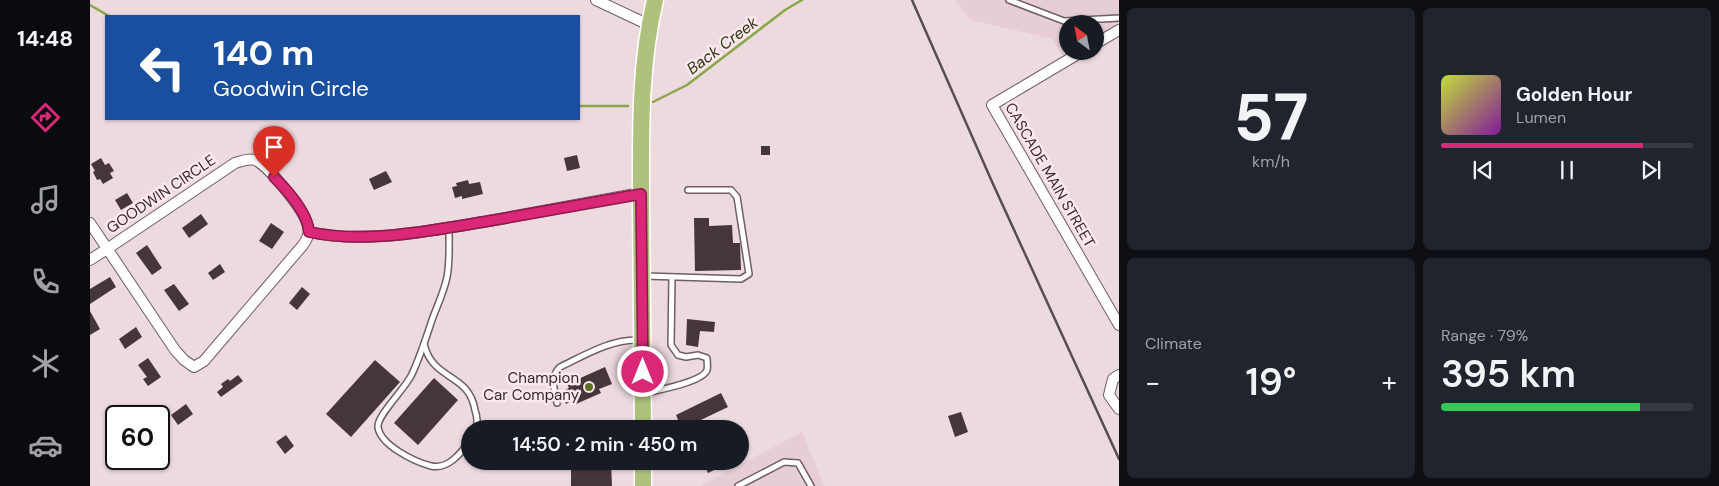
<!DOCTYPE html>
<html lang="en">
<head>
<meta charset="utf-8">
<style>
	:root { --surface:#171b24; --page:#20242c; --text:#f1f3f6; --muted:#9ea1a6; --line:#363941; --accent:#db2777 }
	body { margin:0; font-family:"DM Sans",sans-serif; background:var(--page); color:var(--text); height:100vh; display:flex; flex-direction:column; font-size:19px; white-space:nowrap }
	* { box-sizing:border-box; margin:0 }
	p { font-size:16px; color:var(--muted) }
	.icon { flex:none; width:28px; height:28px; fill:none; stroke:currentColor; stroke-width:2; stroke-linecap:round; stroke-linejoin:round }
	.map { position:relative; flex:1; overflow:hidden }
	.drawer { display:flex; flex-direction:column; gap:8px; padding:8px; background:#0d0f14; width:600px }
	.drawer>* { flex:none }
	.guide { position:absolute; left:15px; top:15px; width:475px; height:105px; border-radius:0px; box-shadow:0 1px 4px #0004; background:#1a4fa0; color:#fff; overflow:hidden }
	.needle { width:32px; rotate:328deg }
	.fabs { position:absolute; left:969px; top:15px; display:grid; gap:10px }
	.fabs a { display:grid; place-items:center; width:45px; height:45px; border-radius:50%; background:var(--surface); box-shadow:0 1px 4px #0004; font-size:25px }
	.speed { position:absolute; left:15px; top:405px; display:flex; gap:10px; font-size:25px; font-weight:700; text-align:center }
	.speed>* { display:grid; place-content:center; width:65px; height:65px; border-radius:50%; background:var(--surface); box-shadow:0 1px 4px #0004; line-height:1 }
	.speed .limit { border:2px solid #111; border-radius:8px; background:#fff; color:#111 }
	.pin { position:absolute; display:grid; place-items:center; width:42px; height:42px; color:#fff; margin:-51px -21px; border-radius:50% 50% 50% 0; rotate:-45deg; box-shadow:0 0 5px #0007 }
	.pin .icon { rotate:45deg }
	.me { position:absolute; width:55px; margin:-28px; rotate:0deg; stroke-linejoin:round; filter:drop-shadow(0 0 4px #0008) }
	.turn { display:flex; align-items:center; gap:18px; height:105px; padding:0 25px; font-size:22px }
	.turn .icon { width:65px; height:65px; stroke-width:2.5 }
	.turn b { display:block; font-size:35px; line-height:42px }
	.big { font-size:38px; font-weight:600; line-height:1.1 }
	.drawer .widget { flex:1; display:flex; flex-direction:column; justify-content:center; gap:8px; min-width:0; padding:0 18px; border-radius:8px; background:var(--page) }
	.drawer .dial { align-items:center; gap:0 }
	.dial b { font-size:65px; line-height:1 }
	.song { display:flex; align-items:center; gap:15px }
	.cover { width:60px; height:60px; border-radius:8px; background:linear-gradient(135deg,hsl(70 70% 55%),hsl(290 70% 35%)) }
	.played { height:5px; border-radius:2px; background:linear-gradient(90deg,var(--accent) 80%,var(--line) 80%) }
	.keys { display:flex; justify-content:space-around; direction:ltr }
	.heat { display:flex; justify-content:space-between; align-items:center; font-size:28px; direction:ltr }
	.charge { height:8px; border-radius:4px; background:linear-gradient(90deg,#34c759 79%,var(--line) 0) }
	.drawer .tiles { flex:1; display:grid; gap:8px; grid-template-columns:repeat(2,1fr) }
	.trip { position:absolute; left:371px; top:420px; width:288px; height:50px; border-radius:25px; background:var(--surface); box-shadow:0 1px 4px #0004; font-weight:600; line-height:50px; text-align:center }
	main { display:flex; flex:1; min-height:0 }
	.tabs { display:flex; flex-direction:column; width:90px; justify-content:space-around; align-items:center; background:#090b0e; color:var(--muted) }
	.tabs .icon { width:35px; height:35px }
	.tabs .on { color:var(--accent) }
	.tabs b { font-size:22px; color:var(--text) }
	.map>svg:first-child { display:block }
	.built { fill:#e7cdd5 }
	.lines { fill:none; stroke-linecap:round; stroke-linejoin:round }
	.stream { stroke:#8aa84a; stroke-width:2.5 }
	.building { fill:#45363b }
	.lane-casing { stroke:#6f5e63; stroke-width:8 }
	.street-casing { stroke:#6f5e63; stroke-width:12 }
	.primary-casing { stroke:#fff; stroke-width:19 }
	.lane { stroke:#fff; stroke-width:5 }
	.street { stroke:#fff; stroke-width:10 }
	.primary { stroke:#aec27e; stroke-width:16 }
	.rail { stroke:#574e50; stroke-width:2.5 }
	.route-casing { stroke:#8e194d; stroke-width:12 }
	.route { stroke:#db2777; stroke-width:9 }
	.poi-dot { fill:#587021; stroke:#fbe7ed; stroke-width:2 }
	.labels { text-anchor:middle; stroke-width:5; stroke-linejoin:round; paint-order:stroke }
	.street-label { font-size:15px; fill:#312a2c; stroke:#fbe7ed }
	.poi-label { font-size:15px; fill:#312a2c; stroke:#fbe7ed; text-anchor:end }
	.water-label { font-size:16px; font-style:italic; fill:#2c3811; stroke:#fbe7ed }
</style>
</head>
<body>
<main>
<nav class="tabs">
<b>14:48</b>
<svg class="icon on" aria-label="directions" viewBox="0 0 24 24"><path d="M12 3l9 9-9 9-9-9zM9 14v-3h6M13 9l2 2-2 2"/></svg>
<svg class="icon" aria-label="music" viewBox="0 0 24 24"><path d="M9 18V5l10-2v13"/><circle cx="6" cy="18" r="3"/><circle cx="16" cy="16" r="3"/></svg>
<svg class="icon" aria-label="phone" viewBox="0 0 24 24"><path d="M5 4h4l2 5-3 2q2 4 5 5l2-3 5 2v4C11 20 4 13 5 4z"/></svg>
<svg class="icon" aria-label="climate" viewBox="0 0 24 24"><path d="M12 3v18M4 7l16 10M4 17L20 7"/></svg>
<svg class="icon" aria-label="car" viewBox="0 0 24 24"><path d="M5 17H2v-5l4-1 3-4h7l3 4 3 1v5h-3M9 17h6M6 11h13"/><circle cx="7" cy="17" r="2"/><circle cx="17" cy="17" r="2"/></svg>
</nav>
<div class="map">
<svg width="1029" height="486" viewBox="0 0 1029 486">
	<rect width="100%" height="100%" fill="#eddadf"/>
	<g class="built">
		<path d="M865,0H1029V30L1005,44V24H978V51H993L977,61L962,39L881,20Z"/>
		<path d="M712,432L734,486H610Z"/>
	</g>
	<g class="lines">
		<g class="stream">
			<path d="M0,5L19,16"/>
			<path d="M563,102L597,85L695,10L712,0"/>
			<path d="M489,106H538"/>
		</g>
	</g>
	<g class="building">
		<rect x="671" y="146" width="9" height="9"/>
		<path d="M487,155L490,168L477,171L474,158Z"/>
		<path d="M11,158L15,165L19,163L24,171L20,173L23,178L13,184L10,179L7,180L3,172L5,171L1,164Z"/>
		<path d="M296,171L302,182L284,190L279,179Z"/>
		<path d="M378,180L379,184L390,182L393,194L372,199V196L365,198L362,187L367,186L366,183Z"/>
		<path d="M37,193L43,203L31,210L25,200Z"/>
		<path d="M111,214L118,224L99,238L92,228Z"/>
		<path d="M604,218H619V226L642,225L643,243H650L651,270L605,271Z"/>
		<path d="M181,223L194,232L182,249L169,241Z"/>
		<path d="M57,245L72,268L62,275L46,253Z"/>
		<path d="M130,264L135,272L123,280L118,273Z"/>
		<path d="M20,277L26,287L0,304V289Z"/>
		<path d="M84,284L99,304L89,311L74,290Z"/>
		<path d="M212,287L220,294L207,310L199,303Z"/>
		<path d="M0,311L10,329L0,335Z"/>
		<path d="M597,319L625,322L624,332L610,331L608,347L596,345Z"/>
		<path d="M46,327L52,337L35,349L29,339Z"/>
		<path d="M58,358L71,377L58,386L53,379L57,377L48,365Z"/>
		<path d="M285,360L310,382L261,437L236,414Z"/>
		<path d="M515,367L522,384L509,389L511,393L486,404L484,400L476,404L471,392L479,388L477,384Z"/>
		<path d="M148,375L153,381L131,397L127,392L133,387L131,384L138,379L140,381Z"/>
		<path d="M344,378L368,400L328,445L304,423Z"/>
		<path d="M631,393L638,407L592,429L586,415Z"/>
		<path d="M96,404L103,414L88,425L81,415Z"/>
		<path d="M871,412L878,432L865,437L858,416Z"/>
		<path d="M196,435L204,446L195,454L186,442Z"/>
		<path d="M612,461H643L618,473Z"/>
		<path d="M521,462L522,486H481V463Z"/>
	</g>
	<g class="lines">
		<defs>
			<g id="lane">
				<path d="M919,0L974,21L1029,18"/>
				<path d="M359,228C359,244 360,262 357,277C354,292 347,306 342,320C336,338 330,357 322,374C316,388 287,415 288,427C290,445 325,462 341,466C358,470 371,453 380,441"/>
				<path d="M555,276L651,279L659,274L647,197L641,190H598"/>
				<path d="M334,344C336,352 339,359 345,365C361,381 380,382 385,410C387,416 388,422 386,429"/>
				<path d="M556,393C568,390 613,382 617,370C618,367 617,361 617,358L608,355L596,357L588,355L581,345L582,277"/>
				<path d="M467,403C464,391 460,376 470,367C495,355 521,339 549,340"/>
				<path d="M648,486L694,462L708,463L721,486"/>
			</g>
			<g id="street">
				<path d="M506,0L559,25"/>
				<path d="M1005,44L1029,30"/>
				<path d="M993,51L902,105L1029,325"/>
				<path d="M0,223L85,350L94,360L104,367L114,361L125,348L213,245C217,239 220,234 218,227C216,212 178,165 165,160C158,158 152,161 145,163L17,249L0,260"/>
				<path d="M219,232C276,244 337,231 393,222C446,212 499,203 551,193"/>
				<path d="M1029,375L1023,379L1019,395L1029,409"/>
			</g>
			<g id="primary">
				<path d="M553,429C553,354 552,279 551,204C551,136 549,67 565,0"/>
				<path d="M553,461V486"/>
			</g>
		</defs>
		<use href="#lane" class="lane-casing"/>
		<use href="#street" class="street-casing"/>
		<use href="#primary" class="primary-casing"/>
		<use href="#lane" class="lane"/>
		<use href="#street" class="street"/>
		<use href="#primary" class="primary"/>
		<path class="rail" d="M822,0L903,184L1029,459"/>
	</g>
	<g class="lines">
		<defs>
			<path id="route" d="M184,177C197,190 218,213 219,232C276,244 337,231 393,222C446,213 499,203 551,194L553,372"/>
		</defs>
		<use href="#route" class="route-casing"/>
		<use href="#route" class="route"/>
	</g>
	<circle class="poi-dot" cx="499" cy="387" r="5"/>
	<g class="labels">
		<g class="street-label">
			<text transform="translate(960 175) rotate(60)" y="5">CASCADE MAIN STREET</text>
			<text transform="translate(71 194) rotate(-34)" y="5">GOODWIN CIRCLE</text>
		</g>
		<g class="poi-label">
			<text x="489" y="383">Champion<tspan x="489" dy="17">Car Company</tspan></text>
		</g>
		<g class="water-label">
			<text transform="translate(632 45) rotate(-37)" y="6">Back Creek</text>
		</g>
	</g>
</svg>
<div class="fabs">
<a><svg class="needle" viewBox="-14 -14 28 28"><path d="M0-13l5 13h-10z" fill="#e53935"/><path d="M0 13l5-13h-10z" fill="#9ea1a6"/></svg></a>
</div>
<div class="speed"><div class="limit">60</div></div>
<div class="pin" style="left:184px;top:177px;background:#d93025"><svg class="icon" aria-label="arrive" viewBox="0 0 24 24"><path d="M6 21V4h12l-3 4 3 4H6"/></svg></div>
<svg class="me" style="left:553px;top:372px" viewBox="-20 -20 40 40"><circle r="17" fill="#db2777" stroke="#fff" stroke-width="3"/><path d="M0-11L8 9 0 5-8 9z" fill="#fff"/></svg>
<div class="trip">14:50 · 2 min · 450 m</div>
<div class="guide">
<div class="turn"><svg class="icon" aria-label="left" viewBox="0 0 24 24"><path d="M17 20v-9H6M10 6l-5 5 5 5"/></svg><div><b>140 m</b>Goodwin Circle</div></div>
</div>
</div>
<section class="drawer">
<div class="tiles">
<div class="widget dial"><b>57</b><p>km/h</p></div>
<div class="widget">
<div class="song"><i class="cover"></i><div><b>Golden Hour</b><p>Lumen</p></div></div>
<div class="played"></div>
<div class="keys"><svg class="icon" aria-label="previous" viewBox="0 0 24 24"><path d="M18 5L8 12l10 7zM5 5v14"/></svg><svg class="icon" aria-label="pause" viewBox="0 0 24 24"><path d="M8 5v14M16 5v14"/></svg><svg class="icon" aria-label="next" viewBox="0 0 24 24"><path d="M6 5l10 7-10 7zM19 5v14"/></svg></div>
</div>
<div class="widget"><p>Climate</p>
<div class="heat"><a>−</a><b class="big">19°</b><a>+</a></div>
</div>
<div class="widget"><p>Range · 79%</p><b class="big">395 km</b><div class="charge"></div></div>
</div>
</section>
</main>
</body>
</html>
